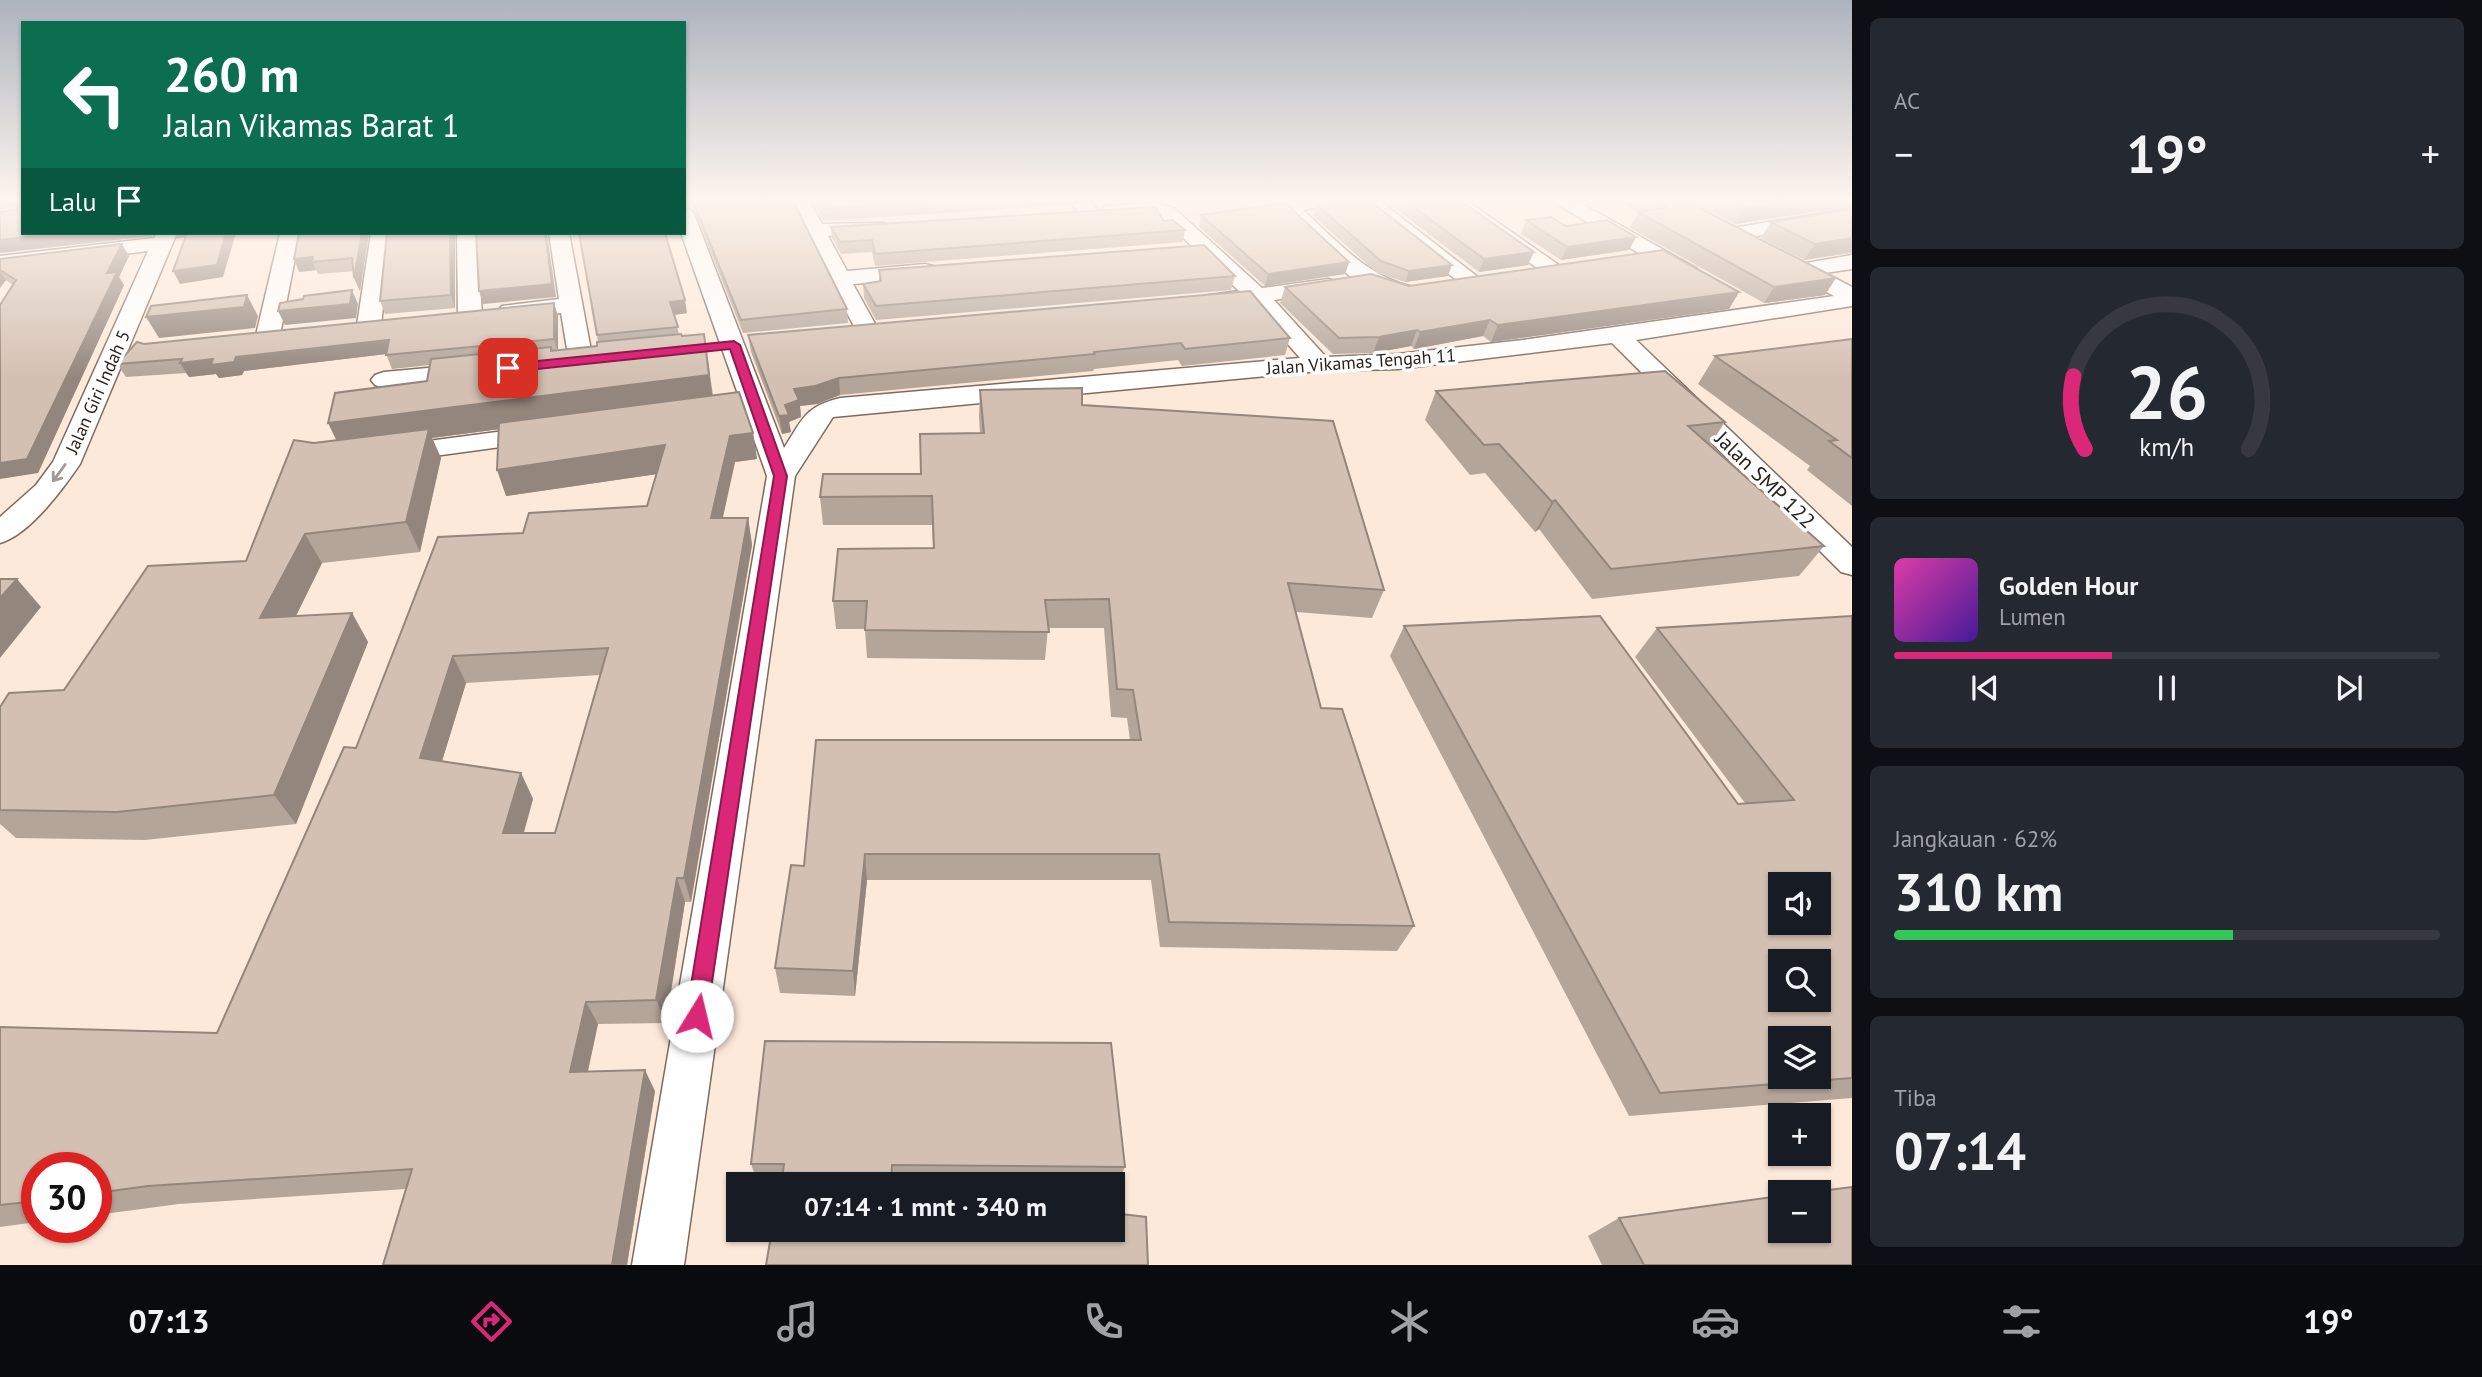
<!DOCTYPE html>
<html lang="id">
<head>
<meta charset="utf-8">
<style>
	:root { --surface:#171b24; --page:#242831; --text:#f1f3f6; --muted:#9ea1a6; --line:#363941; --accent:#db2777 }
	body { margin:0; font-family:"PT Sans",sans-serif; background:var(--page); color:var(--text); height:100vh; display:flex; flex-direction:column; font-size:26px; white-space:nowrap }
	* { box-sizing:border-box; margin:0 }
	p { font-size:23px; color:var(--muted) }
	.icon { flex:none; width:38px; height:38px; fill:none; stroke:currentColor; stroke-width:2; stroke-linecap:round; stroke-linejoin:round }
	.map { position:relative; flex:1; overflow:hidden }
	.panel { display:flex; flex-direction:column; gap:18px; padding:18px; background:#0d0f14; width:630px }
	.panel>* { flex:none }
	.top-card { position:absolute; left:21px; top:21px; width:665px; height:214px; border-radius:0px; box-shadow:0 2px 5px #0004; background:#0b6e4f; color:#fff; overflow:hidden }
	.fabs { position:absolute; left:1768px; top:872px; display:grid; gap:14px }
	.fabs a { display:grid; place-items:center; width:63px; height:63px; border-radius:0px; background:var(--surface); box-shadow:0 2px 5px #0004; font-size:35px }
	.speed { position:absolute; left:21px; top:1152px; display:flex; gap:14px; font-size:35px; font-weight:700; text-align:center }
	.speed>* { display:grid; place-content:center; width:91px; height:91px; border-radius:50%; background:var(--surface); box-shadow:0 2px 5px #0004; line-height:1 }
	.speed .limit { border:10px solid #d22; background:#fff; color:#111 }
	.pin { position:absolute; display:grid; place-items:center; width:60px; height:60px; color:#fff; margin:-30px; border-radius:14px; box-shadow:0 4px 10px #0006 }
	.me { position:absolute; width:77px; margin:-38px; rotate:9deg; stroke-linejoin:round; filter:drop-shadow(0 0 5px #0008) }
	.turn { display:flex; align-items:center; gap:24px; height:147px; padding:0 28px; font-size:32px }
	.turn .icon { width:91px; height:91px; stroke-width:2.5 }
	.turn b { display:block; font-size:49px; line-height:60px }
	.then { display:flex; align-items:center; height:66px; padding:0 28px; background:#0003; gap:14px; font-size:26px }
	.big { font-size:52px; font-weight:700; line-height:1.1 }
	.panel .widget { flex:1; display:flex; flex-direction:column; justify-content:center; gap:10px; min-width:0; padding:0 24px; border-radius:10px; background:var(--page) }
	.panel .dial { align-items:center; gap:0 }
	.dial svg { height:182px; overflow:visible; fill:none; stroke:var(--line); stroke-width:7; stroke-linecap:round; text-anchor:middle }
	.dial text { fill:var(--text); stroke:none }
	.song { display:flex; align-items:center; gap:21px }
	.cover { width:84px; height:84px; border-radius:10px; background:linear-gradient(135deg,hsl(320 70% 55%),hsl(260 70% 35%)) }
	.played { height:7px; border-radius:4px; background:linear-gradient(90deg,var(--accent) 40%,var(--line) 40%) }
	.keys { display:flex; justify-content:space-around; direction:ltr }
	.heat { display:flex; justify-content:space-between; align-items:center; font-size:38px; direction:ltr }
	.charge { height:10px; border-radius:5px; background:linear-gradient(90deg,#34c759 62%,var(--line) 0) }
	.trip { position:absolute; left:726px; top:1172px; width:399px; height:70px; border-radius:0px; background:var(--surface); box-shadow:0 2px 5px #0004; font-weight:700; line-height:70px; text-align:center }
	.menu { display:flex; height:112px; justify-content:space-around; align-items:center; background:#090b0e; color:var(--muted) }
	.menu .icon { width:49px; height:49px }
	.menu .current { color:var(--accent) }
	.menu b { font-size:32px; color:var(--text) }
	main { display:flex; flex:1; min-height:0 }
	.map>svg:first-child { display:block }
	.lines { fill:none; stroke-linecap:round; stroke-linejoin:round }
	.minor-casing { stroke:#7d6b5f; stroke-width:3 }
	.minor { fill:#fff; fill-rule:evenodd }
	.wall { fill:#b5a599; fill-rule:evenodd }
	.shaded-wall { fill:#94867d }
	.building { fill:#d3c0b2; stroke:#94867d; stroke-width:2; fill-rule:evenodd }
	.oneway { stroke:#9d9a98 }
	.route { fill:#db2777; stroke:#8e194d; stroke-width:2 }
	.labels { text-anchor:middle; stroke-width:7; stroke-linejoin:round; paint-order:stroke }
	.far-street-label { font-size:18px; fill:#261f1a; stroke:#fff }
	.street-label { font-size:21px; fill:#261f1a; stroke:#fff }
</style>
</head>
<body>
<main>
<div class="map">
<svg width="1852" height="1265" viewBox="0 0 1852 1265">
	<rect width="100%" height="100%" fill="#fde9da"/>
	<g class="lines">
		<defs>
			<g id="minor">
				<path d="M789,201H809L822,224L884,223L887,227L884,231L877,233L828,236L847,271L925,264L933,266L936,271L933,276L925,278L853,284L879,331L875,336H859Z"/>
				<path d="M1069,201H1090L1099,212L1096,216H1082Z"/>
				<path d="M1289,201H1328L1325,205L1303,210C1337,241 1366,276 1413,287L1416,292L1413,297C1367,308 1314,242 1284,214L1281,210Z"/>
				<path d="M1357,201H1380L1483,281L1480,286H1464Z"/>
				<path d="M1443,201H1467L1566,270L1563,275H1547Z"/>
				<path d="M1552,201H1577L1696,268L1699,273L1696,278H1680Z"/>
				<path d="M1155,203L1174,208L1262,288L1328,279L1336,281L1339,286L1336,291L1274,300L1326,357L1398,354L1523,340L1834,296L1782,268L1779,263L1782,258L1790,256L1806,263L1852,255V269L1825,273L1852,287V306L1636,340L1852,547V575L1841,572L1612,343L1398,369L1319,371L833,417L795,476L684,1265H632L767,476L681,233H684V208L691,210L694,214L784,448C803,419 804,407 840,398L1300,358L1252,303L1211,308L1203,306L1200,301L1203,296L1239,291L1160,216H1112L1105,214L1102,210L1105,206Z"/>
				<path d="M1852,208V220L1733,240L1726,238L1723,234L1726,230L1733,228Z"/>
				<path d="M157,233H177L80,464C63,489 29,535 0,543V517L36,485L53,462L148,251L0,270V256L154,238Z"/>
				<path d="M280,233H300L280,335L276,340L268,342L260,340L256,335Z"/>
				<path d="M371,233H391L381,325L377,330H361L357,325Z"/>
				<path d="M457,233H477L482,315L478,320H462L458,315Z"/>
				<path d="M549,233H569L593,361L590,366L581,368L572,366L569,361L561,313L510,318L502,316L498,311L502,306L559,299Z"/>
				<path d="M471,364L480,367L484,372L480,377L384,388L375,385L371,380L375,375L384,372Z"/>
				<path d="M542,426L552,428L556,434L552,440L390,462L380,460L376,454L380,448L390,446Z"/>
			</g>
		</defs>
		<use href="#minor" class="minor-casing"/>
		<use href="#minor" class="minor"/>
	</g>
	<g class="wall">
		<path d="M690,201H793L847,309L848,323L743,333Z"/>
		<path d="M812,201H1078V204L823,221Z"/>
		<path d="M1385,201H1461L1528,265L1479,272Z"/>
		<path d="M1618,201H1686L1825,295L1764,303L1630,228L1638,212Z"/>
		<path d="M1690,201H1852V206L1735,224Z"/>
		<path d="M1317,205L1448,276L1405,282L1377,273L1313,216Z"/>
		<path d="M1852,209V253L1804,260L1761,238L1771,222Z"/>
		<path d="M1201,215L1349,262L1345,274L1265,286L1199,227Z"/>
		<path d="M1526,220L1566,226L1636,237L1629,250L1561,260L1521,234Z"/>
		<path d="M1164,221L1185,230L1183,242L875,266L872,252L841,254L832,238L831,227Z"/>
		<path d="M299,233H369L360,291L354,278V271L318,274L316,270L299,272Z"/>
		<path d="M387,233H455V308L385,314L380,301Z"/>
		<path d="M579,233L687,313L674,315L679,334L682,336L704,334L713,395L753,433L757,459L735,462L722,518H748L752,545L691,902H685L666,1023L598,1024L588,1071L655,1091L627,1265H383L406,1189L179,1204L96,1215V1167H37V1222L0,1227V1027L217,1033L356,748L523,533L647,506L657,474L506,496L499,429L432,438L441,458L420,552L322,563L296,616L352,613L368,642L296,824L145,840L16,838L0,824V707L64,690L246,561L314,443L336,440L427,381L430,365L392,369L386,354L244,371L242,375L219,378L216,374L189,377L186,373L126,377L117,364L144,344L558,316V350L597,346L598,342ZM600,675L555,833H524L533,799L521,773L442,761L466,683Z"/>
		<path d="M129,256L119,277L124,285L38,473L13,285L6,280L0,288V259Z"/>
		<path d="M879,270L1235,276L1231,290L876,320L864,298L863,284L879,281Z"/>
		<path d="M1409,286L1739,292L1729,309L1491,342L1483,336L1414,349L1411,346L1373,353L1333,354L1280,303L1285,287Z"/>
		<path d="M748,335L1290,338L1285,355L1182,366L1178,360L1094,369L1093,371L840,395L817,404L800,406L801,417L789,422L791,432L782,434L751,352Z"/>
		<path d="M1852,339V506L1807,470L1810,466L1698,384L1715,356Z"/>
		<path d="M980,390L1082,405L1384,590L1372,618L1296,612L1321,708L1414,926L1397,951L1160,947L1151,880H867L855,996L780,993L775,968L804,866L1130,740L1127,718L1111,717L1104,628H1048L1045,660L867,658L865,629H836L833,601L933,548L932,525H823L820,497L920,474L980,433L979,417Z"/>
		<path d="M1436,391L1725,422L1710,445L1824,546L1799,576L1592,599L1539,529L1535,532L1485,473L1470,475L1425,420Z"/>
		<path d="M1852,616V1098L1629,1116L1390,656L1404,626L1738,804L1745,803L1635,657L1657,628Z"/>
		<path d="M751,1164L1125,1167L1116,1187H1113V1185H781L758,1184Z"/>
		<path d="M1619,1218L1852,1265H1602L1588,1236Z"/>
	</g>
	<g class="shaded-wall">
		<path d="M0,201H22L23,206L0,209Z"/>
		<path d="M1793,201H1852V206L1735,224L1745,208Z"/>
		<path d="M64,233H155L152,236L0,253V240Z"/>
		<path d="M174,233H194L196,236L177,239Z"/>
		<path d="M226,233H236L223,277L180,284L173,271Z"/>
		<path d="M362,233H369L360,291L354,278Z"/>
		<path d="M450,233H455V308L451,295Z"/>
		<path d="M545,233H547L556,297L483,304L479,291Z"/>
		<path d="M1636,237L1629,250L1561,260L1567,247Z"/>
		<path d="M1852,238V252L1804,260L1815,244Z"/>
		<path d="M122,244L129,256L119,277L124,285L38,473L0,479V463L107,273Z"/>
		<path d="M1534,252L1528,265L1479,272L1484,259Z"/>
		<path d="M313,257L312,262L316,270L299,272L294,259Z"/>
		<path d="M1349,262L1345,274L1265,286L1268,274Z"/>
		<path d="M1452,265L1448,276L1405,282L1409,271Z"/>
		<path d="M0,272L6,280L0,288Z"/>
		<path d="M1836,278L1825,295L1764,303L1774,287Z"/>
		<path d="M352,290L358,304L356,318L285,325L278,311Z"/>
		<path d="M1739,292L1729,309L1491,342L1498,325Z"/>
		<path d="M247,295L258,316L255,328L159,338L146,317Z"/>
		<path d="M685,300L687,313L673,315L670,302Z"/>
		<path d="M554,303L558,316V352L554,339Z"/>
		<path d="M1490,320L1483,336L1414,349L1420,332Z"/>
		<path d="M1417,330L1411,346L1373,353L1379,337Z"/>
		<path d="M704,334L713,401L432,438L441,458L420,552L406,522L341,450L328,423Z"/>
		<path d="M389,340L395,353L244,371L242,375L219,378L216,374L189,377L180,363Z"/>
		<path d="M839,378L840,395L817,404L800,406L801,417L789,422L791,432L782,434L779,416L794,389Z"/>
		<path d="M753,433L757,459L735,462L717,545L711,518L730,436Z"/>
		<path d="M665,445L671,472L506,496L497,470Z"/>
		<path d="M1555,500L1539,529L1535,532L1552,502Z"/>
		<path d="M748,518L752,545L691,902L684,878Z"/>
		<path d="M305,534L322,563L280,648L260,618Z"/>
		<path d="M17,579L41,607L0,658V598Z"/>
		<path d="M352,613L368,642L296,824L274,795Z"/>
		<path d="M453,656L466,683L435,784L420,758Z"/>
		<path d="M521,773L533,799L516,858L503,833Z"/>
		<path d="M865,854L867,880L855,996L853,971Z"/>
		<path d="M677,878L685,902L666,1023L656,1000Z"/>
		<path d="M586,1002L598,1024L583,1093L570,1072Z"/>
		<path d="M645,1070L655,1091L627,1265H612Z"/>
		<path d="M892,1165L893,1185H891Z"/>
	</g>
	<g class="building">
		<path d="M17,201H23V233H64L0,240V212L17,210Z"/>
		<path d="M693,201H793L847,309L741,320Z"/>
		<path d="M818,201H937L823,209Z"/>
		<path d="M1340,201H1370L1452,265L1409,271L1381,261L1317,205Z"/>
		<path d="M1405,201H1461L1534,252L1484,259Z"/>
		<path d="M1655,201H1686L1836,278L1774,287L1638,212L1667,207Z"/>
		<path d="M1730,201H1793L1745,208Z"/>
		<path d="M1285,203L1349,262L1268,274L1201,215Z"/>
		<path d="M1155,207L1164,221L1173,220L1185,230L875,254L872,240L840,242L831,227Z"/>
		<path d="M1852,209V238L1815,244L1771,222Z"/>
		<path d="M1551,217L1566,226L1607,220L1636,237L1567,247L1526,220Z"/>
		<path d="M187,233H226L217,265L173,271Z"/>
		<path d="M299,233H362L354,278L352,258L312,262L313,257L294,259Z"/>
		<path d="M387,233H450L451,295L380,301Z"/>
		<path d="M476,233H545L552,284L479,291Z"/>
		<path d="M579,233H665L685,300L670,302L678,327L597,335Z"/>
		<path d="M122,244L107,273L117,272L27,459L0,463V305L16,280L0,270V259Z"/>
		<path d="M1204,245L1235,276L876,306L863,284L881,281L879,270Z"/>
		<path d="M1663,250L1739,292L1498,325L1490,320L1420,332L1417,330L1379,337L1339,338L1285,287L1371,274L1409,286Z"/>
		<path d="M352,290L350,304L278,311L280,303L303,299L304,296Z"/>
		<path d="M1250,291L1290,338L1185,349L1181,343L1094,352L1095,354L839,378L815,386L794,389L799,400L785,405L789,415L779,416L748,335Z"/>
		<path d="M247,295L244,307L146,317L151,306Z"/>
		<path d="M554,303V339L386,355L389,340L236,357L234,362L211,365L213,359L180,363L182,359L117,364L137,342L144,344Z"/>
		<path d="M681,334L682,336L704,334L709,375L328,423L335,393L427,381L431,359L551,347V351L597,346V342Z"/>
		<path d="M1852,339V458L1829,441L1837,440L1715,356Z"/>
		<path d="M1665,371L1725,422L1688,426L1824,546L1611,569L1555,500L1552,502L1499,444L1484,445L1436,391Z"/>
		<path d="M1082,388V405L1333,421L1384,590L1288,583L1321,708L1342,709L1414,926L1169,922L1159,854H865L853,971L775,968L791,865L804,866L816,740H1141L1133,690L1117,689L1109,599L1045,600L1049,632L865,630L867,601H833L838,549L934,548L932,496L820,497L823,474H921L920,434L984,433L980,390Z"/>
		<path d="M739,392L753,433L730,436L711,518H748L684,878H677L656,1000L586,1002L570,1072L645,1070L612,1265H383L412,1169L148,1186L96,1193V1167H37V1201L0,1205V1027L217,1033L344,747L356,748L438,537L523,533L529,513L647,506L665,445L497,470L499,423ZM608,648L555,833H503L521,773L420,758L453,656Z"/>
		<path d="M429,429L406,522L305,534L260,618L352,613L274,795L117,812L0,810V707L9,693L64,690L148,566L246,561L294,440L314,443Z"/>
		<path d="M0,579H17L0,598Z"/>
		<path d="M1600,616L1738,804L1794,800L1657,628L1852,616V1078L1660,1093L1404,626ZM1780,884H1818V922H1780ZM1780,961H1818V999H1780ZM1780,1038H1818V1076H1780Z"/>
		<path d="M765,1041L1111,1043L1125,1167L892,1165L891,1185H781L784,1164H751Z"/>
		<path d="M1852,1187V1265H1644L1619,1218L1780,1196V1230H1818V1192H1813Z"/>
		<path d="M1113,1213L1146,1217L1148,1265H766L772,1230H1113Z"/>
	</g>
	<defs><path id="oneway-shaft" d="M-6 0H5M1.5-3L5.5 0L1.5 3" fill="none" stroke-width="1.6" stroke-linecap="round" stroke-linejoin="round" transform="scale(1.75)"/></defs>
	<use class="oneway" href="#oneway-shaft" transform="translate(59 473) rotate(126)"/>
	<linearGradient id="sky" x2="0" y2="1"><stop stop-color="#adb3be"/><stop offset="0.53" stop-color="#fef5ee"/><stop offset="1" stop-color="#fef5ee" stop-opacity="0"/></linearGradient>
	<rect width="1852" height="378" fill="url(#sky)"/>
	<path class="route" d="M734,341L740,345L787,476L707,1016L704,1023L697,1026L689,1023L686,1016L774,476L730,349L508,372L502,368L508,364Z"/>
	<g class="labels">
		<g class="far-street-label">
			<text transform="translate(1361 362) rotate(-4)" y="6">Jalan Vikamas Tengah 11</text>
			<text transform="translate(98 392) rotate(-66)" y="6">Jalan Giri Indah 5</text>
		</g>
		<g class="street-label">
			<text transform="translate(1765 480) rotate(44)" y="7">Jalan SMP 122</text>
		</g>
	</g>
</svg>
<div class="fabs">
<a><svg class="icon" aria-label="sound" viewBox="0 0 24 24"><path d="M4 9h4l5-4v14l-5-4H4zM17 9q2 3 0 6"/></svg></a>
<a><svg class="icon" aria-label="search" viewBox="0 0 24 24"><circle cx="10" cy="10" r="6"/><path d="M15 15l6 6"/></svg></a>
<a><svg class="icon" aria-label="layers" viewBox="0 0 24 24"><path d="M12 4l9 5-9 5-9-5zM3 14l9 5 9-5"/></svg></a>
<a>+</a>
<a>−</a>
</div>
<div class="speed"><div class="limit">30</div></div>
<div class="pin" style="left:508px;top:368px;background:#d93025"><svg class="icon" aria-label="arrive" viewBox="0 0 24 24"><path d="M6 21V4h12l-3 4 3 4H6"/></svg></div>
<svg class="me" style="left:697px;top:1016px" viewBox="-20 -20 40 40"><circle r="19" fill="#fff"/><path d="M0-13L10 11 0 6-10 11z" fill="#db2777"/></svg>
<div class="trip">07:14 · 1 mnt · 340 m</div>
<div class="top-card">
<div class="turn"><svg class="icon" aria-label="left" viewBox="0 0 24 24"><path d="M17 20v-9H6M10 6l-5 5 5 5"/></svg><div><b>260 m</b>Jalan Vikamas Barat 1</div></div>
<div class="then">Lalu<svg class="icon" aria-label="arrive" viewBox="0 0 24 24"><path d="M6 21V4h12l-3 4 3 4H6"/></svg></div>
</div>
</div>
<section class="panel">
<div class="widget"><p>AC</p>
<div class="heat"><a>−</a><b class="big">19°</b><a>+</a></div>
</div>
<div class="widget dial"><svg viewBox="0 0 100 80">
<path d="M14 69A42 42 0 1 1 86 69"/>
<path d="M14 69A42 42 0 0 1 9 37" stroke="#db2777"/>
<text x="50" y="56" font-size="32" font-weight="700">26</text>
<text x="50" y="72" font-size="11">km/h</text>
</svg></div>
<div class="widget">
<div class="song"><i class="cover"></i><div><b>Golden Hour</b><p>Lumen</p></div></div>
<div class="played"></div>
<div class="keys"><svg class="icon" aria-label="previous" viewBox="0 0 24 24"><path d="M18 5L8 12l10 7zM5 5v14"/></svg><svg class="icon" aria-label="pause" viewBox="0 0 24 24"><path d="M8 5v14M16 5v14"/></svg><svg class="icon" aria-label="next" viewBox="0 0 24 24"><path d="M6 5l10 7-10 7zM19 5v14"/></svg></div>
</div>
<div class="widget"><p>Jangkauan · 62%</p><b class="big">310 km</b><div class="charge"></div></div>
<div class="widget"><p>Tiba</p><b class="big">07:14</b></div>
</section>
</main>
<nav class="menu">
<b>07:13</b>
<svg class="icon current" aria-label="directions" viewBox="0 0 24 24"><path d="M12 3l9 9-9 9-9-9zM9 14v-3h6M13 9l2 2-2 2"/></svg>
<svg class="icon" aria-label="music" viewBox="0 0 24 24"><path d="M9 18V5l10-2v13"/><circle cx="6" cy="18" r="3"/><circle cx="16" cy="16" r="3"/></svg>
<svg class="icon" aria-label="phone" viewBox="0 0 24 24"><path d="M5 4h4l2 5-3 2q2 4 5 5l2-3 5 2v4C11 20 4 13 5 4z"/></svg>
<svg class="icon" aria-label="climate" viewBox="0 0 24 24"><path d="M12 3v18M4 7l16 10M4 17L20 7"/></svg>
<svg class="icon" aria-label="car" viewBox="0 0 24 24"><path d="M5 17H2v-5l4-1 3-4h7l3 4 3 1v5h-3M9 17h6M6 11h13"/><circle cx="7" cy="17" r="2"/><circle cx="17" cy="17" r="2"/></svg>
<svg class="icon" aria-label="filters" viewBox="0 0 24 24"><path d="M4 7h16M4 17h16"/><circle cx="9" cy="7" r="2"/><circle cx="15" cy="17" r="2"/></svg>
<b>19°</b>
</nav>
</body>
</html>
